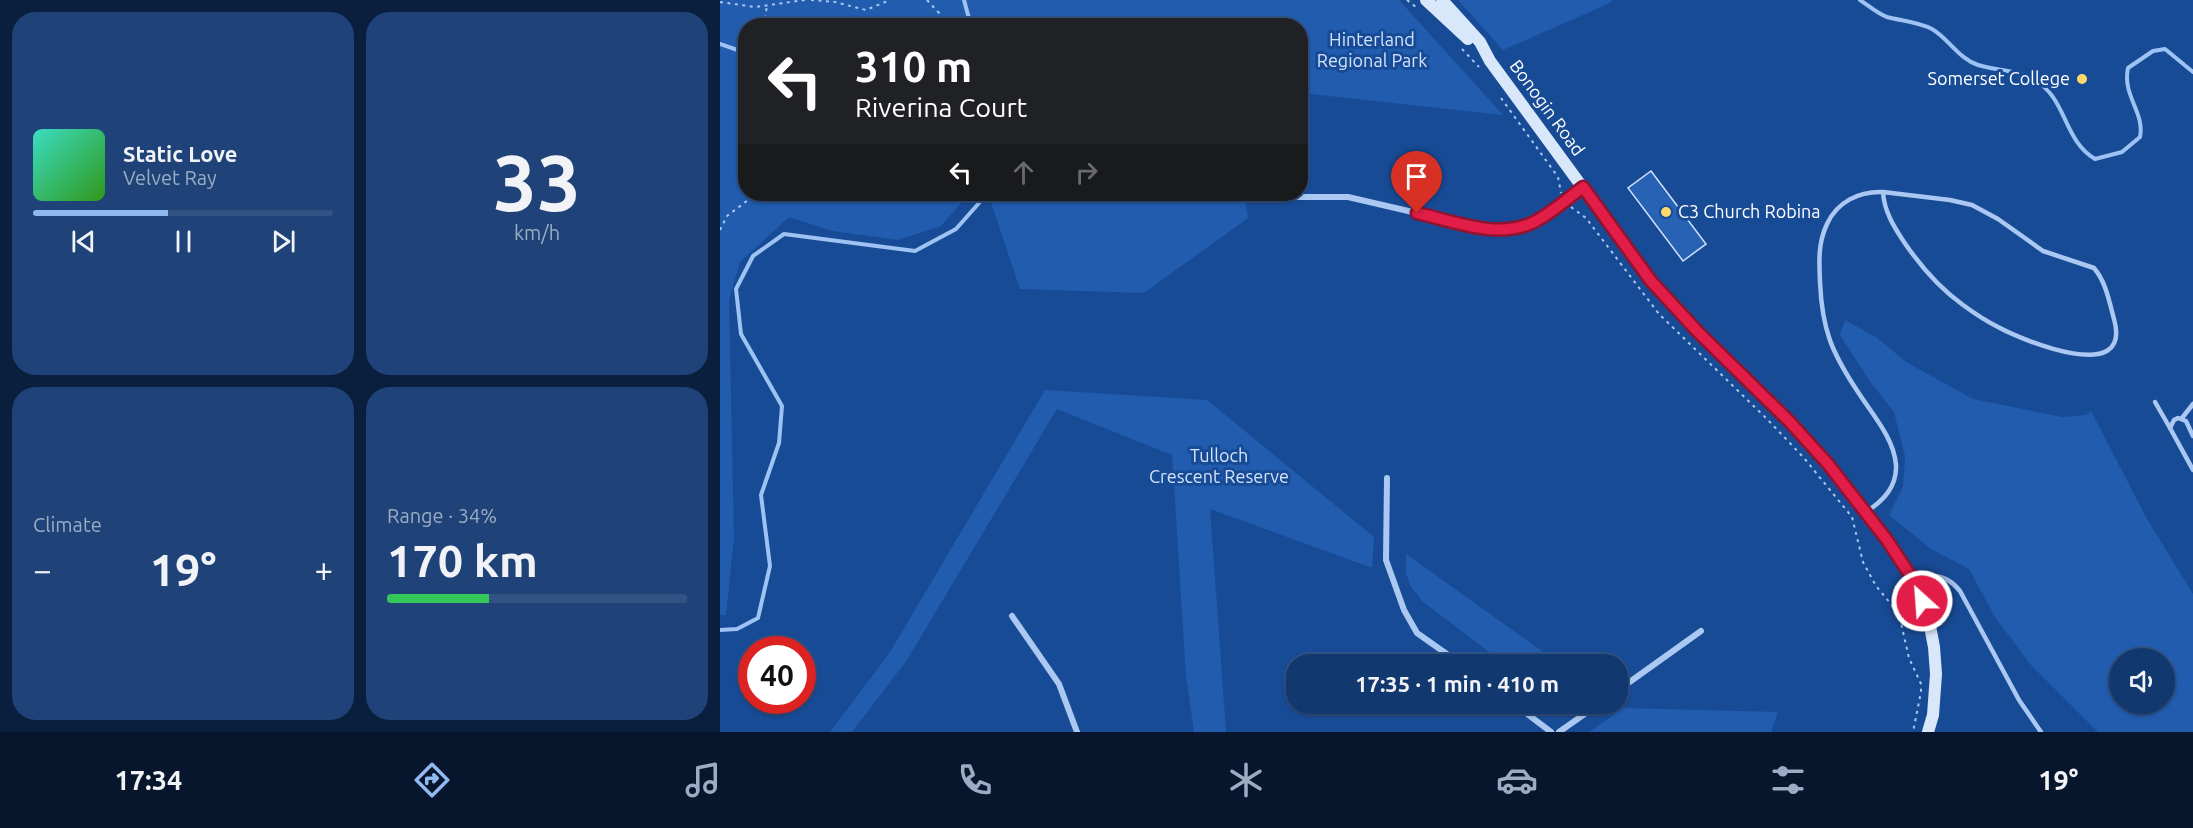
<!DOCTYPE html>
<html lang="en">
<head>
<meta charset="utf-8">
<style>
	:root { --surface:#123870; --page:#1f4378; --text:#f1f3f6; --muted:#9cacc3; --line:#315283; --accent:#90b9f0 }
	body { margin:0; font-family:Ubuntu,sans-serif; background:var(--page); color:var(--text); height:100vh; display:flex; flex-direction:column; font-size:22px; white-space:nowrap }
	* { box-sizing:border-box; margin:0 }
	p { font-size:20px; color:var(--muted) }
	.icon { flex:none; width:33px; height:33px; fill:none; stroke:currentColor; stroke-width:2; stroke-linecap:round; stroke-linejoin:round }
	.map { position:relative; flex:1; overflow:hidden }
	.panel { display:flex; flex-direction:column; gap:12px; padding:12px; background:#0a1f3e; width:720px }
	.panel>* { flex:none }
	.hud { position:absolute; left:18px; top:18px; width:570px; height:183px; border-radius:24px; box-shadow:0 2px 4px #0004,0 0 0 2px var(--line); background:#202124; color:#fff; overflow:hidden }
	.buttons { position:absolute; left:1389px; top:648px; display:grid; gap:12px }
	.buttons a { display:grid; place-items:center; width:66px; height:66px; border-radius:50%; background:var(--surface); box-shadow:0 2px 4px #0004,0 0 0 2px var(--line); font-size:30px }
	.speed { position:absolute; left:18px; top:636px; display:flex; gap:12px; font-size:30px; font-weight:700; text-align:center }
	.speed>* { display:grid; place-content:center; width:78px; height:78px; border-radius:50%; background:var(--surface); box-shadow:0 2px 4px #0004,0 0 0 2px var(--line); line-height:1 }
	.speed .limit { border:9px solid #d22; background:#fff; color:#111 }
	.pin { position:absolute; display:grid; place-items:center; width:51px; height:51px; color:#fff; margin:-62px -26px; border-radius:50% 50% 50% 0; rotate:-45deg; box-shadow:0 0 6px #0007 }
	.pin .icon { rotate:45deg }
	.me { position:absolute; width:66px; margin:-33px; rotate:334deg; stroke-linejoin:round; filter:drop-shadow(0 0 4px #0008) }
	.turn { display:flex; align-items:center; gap:21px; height:126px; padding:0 18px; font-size:27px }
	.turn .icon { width:78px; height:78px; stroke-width:2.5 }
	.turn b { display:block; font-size:42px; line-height:51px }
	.lanes { display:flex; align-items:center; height:57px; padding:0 18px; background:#0003; justify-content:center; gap:30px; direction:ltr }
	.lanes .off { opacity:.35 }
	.big { font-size:45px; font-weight:700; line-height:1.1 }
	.panel .card { flex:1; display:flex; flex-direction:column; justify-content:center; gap:9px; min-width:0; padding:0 21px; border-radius:24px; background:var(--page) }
	.panel .dial { align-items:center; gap:0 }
	.dial b { font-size:78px; line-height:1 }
	.song { display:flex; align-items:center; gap:18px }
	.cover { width:72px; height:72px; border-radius:9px; background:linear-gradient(135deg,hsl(170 70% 55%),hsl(110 70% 35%)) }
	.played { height:6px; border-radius:3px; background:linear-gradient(90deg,var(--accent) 45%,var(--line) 45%) }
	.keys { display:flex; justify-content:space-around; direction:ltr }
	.heat { display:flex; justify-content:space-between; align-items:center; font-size:33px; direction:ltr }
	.charge { height:9px; border-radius:4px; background:linear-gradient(90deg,#34c759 34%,var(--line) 0) }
	.panel .tiles { flex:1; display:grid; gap:12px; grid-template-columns:repeat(2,1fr) }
	.trip { position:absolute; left:566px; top:654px; width:342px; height:60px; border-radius:24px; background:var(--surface); box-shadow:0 2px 4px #0004,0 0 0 2px var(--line); font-weight:700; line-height:60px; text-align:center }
	.menu { display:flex; height:96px; justify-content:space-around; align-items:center; background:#07162d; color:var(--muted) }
	.menu .icon { width:42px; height:42px }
	.menu .current { color:var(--accent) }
	.menu b { font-size:27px; color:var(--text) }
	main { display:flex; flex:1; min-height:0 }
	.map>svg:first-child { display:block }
	.green { fill:#215caf; fill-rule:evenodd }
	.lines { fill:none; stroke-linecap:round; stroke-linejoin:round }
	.stream { stroke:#9dc2f3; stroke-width:4 }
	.building { fill:#2762b4; stroke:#d2e3fc; stroke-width:1.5 }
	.path { stroke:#aac8f1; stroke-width:2; stroke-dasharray:3 4.5; stroke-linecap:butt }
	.lane { stroke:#aac8f1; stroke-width:4.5 }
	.street { stroke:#aac8f1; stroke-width:6 }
	.secondary { stroke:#d9e7fb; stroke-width:12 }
	.route-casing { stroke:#92132f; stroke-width:15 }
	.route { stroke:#e11d48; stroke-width:10 }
	.poi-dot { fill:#ffd96a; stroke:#184b96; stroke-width:2 }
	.labels { text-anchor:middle; stroke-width:6; stroke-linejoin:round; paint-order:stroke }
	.park-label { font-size:18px; fill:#d2e3fc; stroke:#184b96 }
	.poi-label { font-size:18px; fill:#fff; stroke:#184b96; text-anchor:end }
	.street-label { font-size:18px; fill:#fff; stroke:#184b96 }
</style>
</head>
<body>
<main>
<section class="panel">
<div class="tiles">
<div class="card">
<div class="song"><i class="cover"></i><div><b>Static Love</b><p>Velvet Ray</p></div></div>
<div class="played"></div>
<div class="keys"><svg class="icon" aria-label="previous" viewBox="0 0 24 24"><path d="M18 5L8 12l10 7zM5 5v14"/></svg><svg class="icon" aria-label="pause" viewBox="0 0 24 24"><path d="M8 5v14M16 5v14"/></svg><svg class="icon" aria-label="next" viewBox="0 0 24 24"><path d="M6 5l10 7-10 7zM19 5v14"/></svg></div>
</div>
<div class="card dial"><b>33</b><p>km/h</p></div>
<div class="card"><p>Climate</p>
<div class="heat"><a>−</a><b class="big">19°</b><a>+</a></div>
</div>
<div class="card"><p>Range · 34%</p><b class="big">170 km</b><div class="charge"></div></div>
</div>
</section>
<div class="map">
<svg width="1473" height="732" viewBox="0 0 1473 732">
	<rect width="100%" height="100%" fill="#184b96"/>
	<g class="green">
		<path d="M0,0H679L783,115L581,93L580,26H26V194H249L221,226L178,240L112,231L69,217L20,262L9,300L14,538L6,615H0Z"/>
		<path d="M738,0H893L888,4L783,50Z"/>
		<path d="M268,194H524L528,218L424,293L300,289Z"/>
		<path d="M1125,320L1156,337L1186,362L1253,399L1342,417L1366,415L1371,411L1427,519L1473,594V732H1378L1310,664L1275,617L1249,569L1211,549L1169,515L1183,487L1185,456L1174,412L1149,380L1120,335ZM1444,658V704H1400V658Z"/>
		<path d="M325,390L487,400L654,537L652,568L490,509L506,732H474L466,675L452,455L337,409L187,660L132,732H110L170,652Z"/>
		<path d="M686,555V554L840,664H785L702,601L690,585L686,573Z"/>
		<path d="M903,708L1058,712L1051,732H869Z"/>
	</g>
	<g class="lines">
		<g class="stream">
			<path d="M244,0L251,26"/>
			<path d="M1140,0C1149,6 1158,14 1167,17C1182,21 1198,22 1212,29C1229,39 1239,59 1258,65C1274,70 1299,71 1312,78C1348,98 1342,139 1375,159L1402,152L1420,137C1425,112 1402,96 1408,68L1433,51L1445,49L1473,72"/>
			<path d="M119,26H122"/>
			<path d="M0,44L26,53"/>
			<path d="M0,630L17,629L38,618L50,566L41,495L59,443L62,406L21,334L16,289L33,256L64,234L195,251L236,229L267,194"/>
		</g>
	</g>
	<path class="building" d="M931,171L986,244L963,261L908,188Z"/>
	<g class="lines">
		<g class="path">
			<path d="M91,0L115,2L146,10L170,0"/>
			<path d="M207,0L219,13L217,26"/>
			<path d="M687,0L696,7"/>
			<path d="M0,2L35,7L85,0"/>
			<path d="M44,26L47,5"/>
			<path d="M742,49L759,67"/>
			<path d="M781,98L838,177L841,193"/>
			<path d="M851,207L866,218L939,314L1047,419L1084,458L1132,517L1143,562L1156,586L1171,604L1181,623L1189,658L1201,684V692L1193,732"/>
			<path d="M0,230L7,216L36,194"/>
		</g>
		<g class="lane">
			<path d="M1435,402L1450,428"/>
			<path d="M1462,418L1473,404"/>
			<path d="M1473,436L1466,421L1458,418L1454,420L1450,428L1473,470"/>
			<path d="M1146,512C1163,501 1177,487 1176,465C1174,438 1152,414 1138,392C1112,353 1102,330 1100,282C1099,261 1098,243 1107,224C1117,202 1139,191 1163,192L1230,200L1252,205L1278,219L1323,251L1374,268C1386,282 1389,301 1394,319C1413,386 1304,341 1278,327C1266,321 1254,313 1243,305C1218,287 1201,267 1184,242C1174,227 1164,211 1163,192"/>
			<path d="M1196,580C1214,572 1228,576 1240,591L1299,700L1321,732"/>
		</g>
		<g class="street">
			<path d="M543,197H628L766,229C815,229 825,214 863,187"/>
			<path d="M667,478L666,560L684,610L697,633L741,664"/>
			<path d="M292,616L339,684L357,732"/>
			<path d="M897,691L981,631"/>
			<path d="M794,704L831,732"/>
			<path d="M839,732L879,704"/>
		</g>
		<g class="secondary">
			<path d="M706,0L748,39"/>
			<path d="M722,0L760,42L770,61L931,281L978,332L1069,421L1108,464L1167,540L1194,581L1209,621L1214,647L1216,674L1213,715L1208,732"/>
		</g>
	</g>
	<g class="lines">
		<defs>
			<path id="route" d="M697,213C733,221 778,240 814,222C832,213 847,199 863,187L931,281L978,332L1069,421L1108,464L1167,540L1194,581L1202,601"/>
		</defs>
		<use href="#route" class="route-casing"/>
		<use href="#route" class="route"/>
	</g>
	<g class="poi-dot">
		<circle cx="1362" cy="79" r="6"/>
		<circle cx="946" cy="212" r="6"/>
	</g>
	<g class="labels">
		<g class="park-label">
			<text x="652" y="46">Hinterland<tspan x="652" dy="21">Regional Park</tspan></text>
			<text x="499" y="462">Tulloch<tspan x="499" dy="21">Crescent Reserve</tspan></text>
		</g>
		<g class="poi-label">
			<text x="1350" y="85">Somerset College</text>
			<text x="958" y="218" text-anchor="start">C3 Church Robina</text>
		</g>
		<g class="street-label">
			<text transform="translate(827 108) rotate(54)" y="6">Bonogin Road</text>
		</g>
	</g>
</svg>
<div class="buttons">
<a><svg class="icon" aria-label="sound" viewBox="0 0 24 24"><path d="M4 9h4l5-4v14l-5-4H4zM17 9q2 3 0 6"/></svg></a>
</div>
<div class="speed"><div class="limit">40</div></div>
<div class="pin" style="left:697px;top:213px;background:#d93025"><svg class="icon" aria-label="arrive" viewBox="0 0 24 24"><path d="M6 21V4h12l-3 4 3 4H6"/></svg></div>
<svg class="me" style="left:1202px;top:601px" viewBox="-20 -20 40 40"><circle r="17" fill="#e11d48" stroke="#fff" stroke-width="3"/><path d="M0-11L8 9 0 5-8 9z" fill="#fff"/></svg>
<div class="trip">17:35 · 1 min · 410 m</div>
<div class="hud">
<div class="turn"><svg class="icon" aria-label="left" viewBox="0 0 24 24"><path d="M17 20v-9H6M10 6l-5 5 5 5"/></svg><div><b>310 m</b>Riverina Court</div></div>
<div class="lanes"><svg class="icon" aria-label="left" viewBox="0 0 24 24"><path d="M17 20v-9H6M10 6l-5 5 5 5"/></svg><svg class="icon off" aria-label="ahead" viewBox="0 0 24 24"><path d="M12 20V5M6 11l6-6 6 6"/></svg><svg class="icon off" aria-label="right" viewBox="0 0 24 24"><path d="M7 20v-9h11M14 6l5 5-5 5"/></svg></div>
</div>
</div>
</main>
<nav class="menu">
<b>17:34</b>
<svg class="icon current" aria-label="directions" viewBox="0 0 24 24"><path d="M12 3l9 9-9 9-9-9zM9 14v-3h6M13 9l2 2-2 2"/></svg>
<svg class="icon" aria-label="music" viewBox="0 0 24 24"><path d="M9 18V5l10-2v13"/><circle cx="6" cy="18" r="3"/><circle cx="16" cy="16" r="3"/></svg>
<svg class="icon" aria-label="phone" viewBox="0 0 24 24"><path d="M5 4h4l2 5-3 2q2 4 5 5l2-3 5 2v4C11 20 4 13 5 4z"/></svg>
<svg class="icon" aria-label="climate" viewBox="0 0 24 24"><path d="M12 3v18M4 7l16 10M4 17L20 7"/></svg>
<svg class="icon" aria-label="car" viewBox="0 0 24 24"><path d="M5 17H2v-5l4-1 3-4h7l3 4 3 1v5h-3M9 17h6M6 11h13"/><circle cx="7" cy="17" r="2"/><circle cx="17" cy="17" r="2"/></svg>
<svg class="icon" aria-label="filters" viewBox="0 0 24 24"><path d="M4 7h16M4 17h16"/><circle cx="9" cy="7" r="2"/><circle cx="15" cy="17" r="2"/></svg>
<b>19°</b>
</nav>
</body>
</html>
